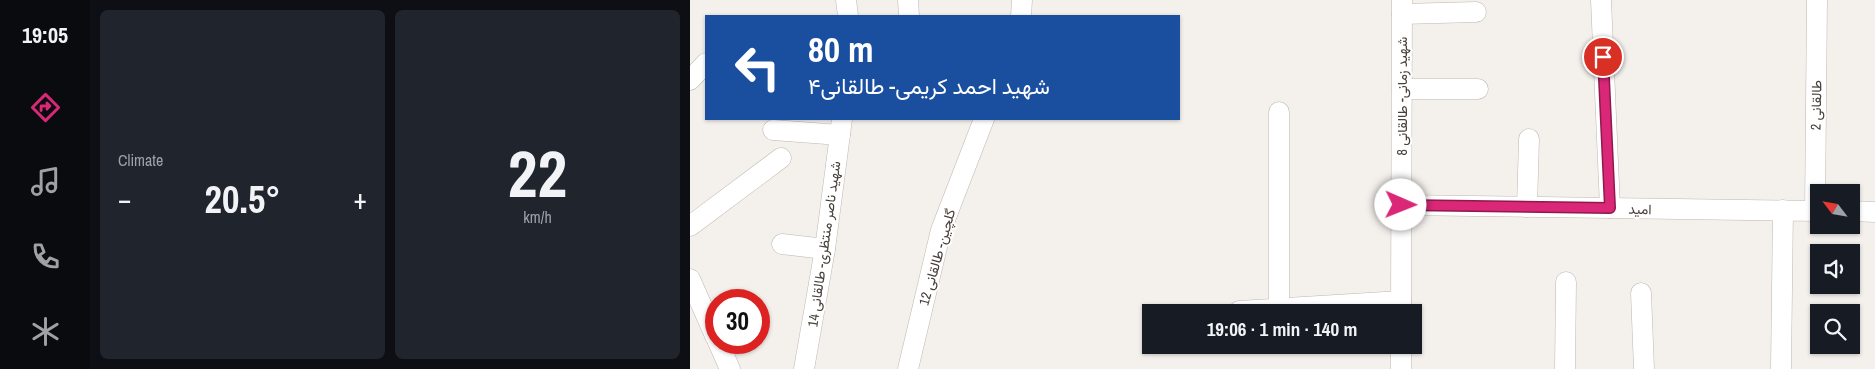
<!DOCTYPE html>
<html lang="en">
<head>
<meta charset="utf-8">
<style>
	:root { --surface:#171b24; --page:#20242c; --text:#f1f3f6; --muted:#9ea1a6; --accent:#db2777 }
	body { margin:0; font-family:"Archivo Narrow",Vazirmatn,sans-serif; background:var(--page); color:var(--text); height:100vh; display:flex; flex-direction:column; font-size:19px; white-space:nowrap }
	* { box-sizing:border-box; margin:0 }
	p { font-size:16px; color:var(--muted) }
	.icon { flex:none; width:28px; height:28px; fill:none; stroke:currentColor; stroke-width:2; stroke-linecap:round; stroke-linejoin:round }
	.map { position:relative; flex:1; overflow:hidden }
	.panel { display:flex; flex-direction:column; gap:10px; padding:10px; background:#0d0f14; width:600px }
	.panel>* { flex:none }
	.top-card { position:absolute; left:15px; top:15px; width:475px; height:105px; border-radius:0px; box-shadow:0 1px 4px #0004; background:#1a4fa0; color:#fff; overflow:hidden }
	.needle { width:32px; rotate:301deg }
	.tools { position:absolute; left:1120px; top:184px; display:grid; gap:10px }
	.tools a { display:grid; place-items:center; width:50px; height:50px; border-radius:0px; background:var(--surface); box-shadow:0 1px 4px #0004; font-size:25px }
	.speed { position:absolute; left:15px; top:289px; display:flex; gap:10px; font-size:25px; font-weight:700; text-align:center }
	.speed>* { display:grid; place-content:center; width:65px; height:65px; border-radius:50%; background:var(--surface); box-shadow:0 1px 4px #0004; line-height:1 }
	.speed .limit { border:8px solid #d22; background:#fff; color:#111 }
	.pin { position:absolute; display:grid; place-items:center; width:42px; height:42px; color:#fff; margin:-21px; border:2px solid #fff; border-radius:50%; box-shadow:0 1px 5px #0007 }
	.me { position:absolute; width:55px; margin:-28px; rotate:91deg; stroke-linejoin:round; filter:drop-shadow(0 0 4px #0008) }
	.turn { display:flex; align-items:center; gap:18px; height:105px; padding:0 20px; font-size:22px }
	.turn .icon { width:65px; height:65px; stroke-width:2.5 }
	.turn b { display:block; font-size:35px; line-height:42px }
	.big { font-size:38px; font-weight:700; line-height:1.1 }
	.panel .card { flex:1; display:flex; flex-direction:column; justify-content:center; gap:8px; min-width:0; padding:0 18px; border-radius:8px; background:var(--page) }
	.panel .dial { align-items:center; gap:0 }
	.dial b { font-size:65px; line-height:1 }
	.heat { display:flex; justify-content:space-between; align-items:center; font-size:28px; direction:ltr }
	.panel .tiles { flex:1; display:grid; gap:10px; grid-template-columns:repeat(2,1fr) }
	.trip { position:absolute; left:452px; top:304px; width:280px; height:50px; border-radius:0px; background:var(--surface); box-shadow:0 1px 4px #0004; font-weight:700; line-height:50px; text-align:center }
	main { display:flex; flex:1; min-height:0 }
	.tabs { display:flex; flex-direction:column; width:90px; justify-content:space-around; align-items:center; background:#090b0e; color:var(--muted) }
	.tabs .icon { width:35px; height:35px }
	.tabs .on { color:var(--accent) }
	.tabs b { font-size:22px; color:var(--text) }
	.map>svg:first-child { display:block }
	.lines { fill:none; stroke-linecap:round; stroke-linejoin:round }
	.street-casing { stroke:#bfb7b0; stroke-width:21 }
	.street { stroke:#fff; stroke-width:20 }
	.route-casing { stroke:#8e194d; stroke-width:12 }
	.route { stroke:#db2777; stroke-width:9 }
	.labels { text-anchor:middle; stroke-width:4; stroke-linejoin:round; paint-order:stroke }
	.street-label { font-size:14px; fill:#48413b; stroke:#fff }
</style>
</head>
<body>
<main>
<nav class="tabs">
<b>19:05</b>
<svg class="icon on" aria-label="directions" viewBox="0 0 24 24"><path d="M12 3l9 9-9 9-9-9zM9 14v-3h6M13 9l2 2-2 2"/></svg>
<svg class="icon" aria-label="music" viewBox="0 0 24 24"><path d="M9 18V5l10-2v13"/><circle cx="6" cy="18" r="3"/><circle cx="16" cy="16" r="3"/></svg>
<svg class="icon" aria-label="phone" viewBox="0 0 24 24"><path d="M5 4h4l2 5-3 2q2 4 5 5l2-3 5 2v4C11 20 4 13 5 4z"/></svg>
<svg class="icon" aria-label="climate" viewBox="0 0 24 24"><path d="M12 3v18M4 7l16 10M4 17L20 7"/></svg>
</nav>
<section class="panel">
<div class="tiles">
<div class="card"><p>Climate</p>
<div class="heat"><a>−</a><b class="big">20.5°</b><a>+</a></div>
</div>
<div class="card dial"><b>22</b><p>km/h</p></div>
</div>
</section>
<div class="map">
<svg width="1185" height="369" viewBox="0 0 1185 369">
	<rect width="100%" height="100%" fill="#f4f1ed"/>
	<g class="lines">
		<defs>
			<g id="street">
				<path d="M156,0L158,16"/>
				<path d="M218,0L219,16"/>
				<path d="M911,0L920,208"/>
				<path d="M712,14L786,12"/>
				<path d="M331,16L332,0"/>
				<path d="M0,80L16,63"/>
				<path d="M712,89H788"/>
				<path d="M589,112V309"/>
				<path d="M83,130L150,135"/>
				<path d="M711,205L1129,211"/>
				<path d="M837,207L839,139"/>
				<path d="M1125,211L1127,0"/>
				<path d="M1161,211L1185,212"/>
				<path d="M0,226L91,158"/>
				<path d="M92,244L135,249"/>
				<path d="M0,279L26,338"/>
				<path d="M951,293L954,369"/>
				<path d="M549,311L711,301"/>
				<path d="M711,312L712,0"/>
				<path d="M28,342L40,369"/>
				<path d="M114,369L135,249L152,119"/>
				<path d="M218,369L251,230L294,119"/>
				<path d="M711,369V345"/>
				<path d="M875,369L876,282"/>
				<path d="M1091,369L1093,210"/>
			</g>
		</defs>
		<use href="#street" class="street-casing"/>
		<use href="#street" class="street"/>
	</g>
	<g class="lines">
		<defs>
			<path id="route" d="M711,205L920,208L913,57"/>
		</defs>
		<use href="#route" class="route-casing"/>
		<use href="#route" class="route"/>
	</g>
	<g class="labels">
		<g class="street-label">
			<text transform="translate(712 96) rotate(-90)" y="5">شهید زمانی- طالقانی 8</text>
			<text transform="translate(1126 105) rotate(-89)" y="5">طالقانی 2</text>
			<text transform="translate(950 209) rotate(1)" y="5">امید</text>
			<text transform="translate(134 244) rotate(-82)" y="5">شهید ناصر منتظری- طالقانی 14</text>
			<text transform="translate(247 257) rotate(-74)" y="5">گلچین- طالقانی 12</text>
		</g>
	</g>
</svg>
<div class="tools">
<a><svg class="needle" viewBox="-14 -14 28 28"><path d="M0-13l5 13h-10z" fill="#e53935"/><path d="M0 13l5-13h-10z" fill="#9ea1a6"/></svg></a>
<a><svg class="icon" aria-label="sound" viewBox="0 0 24 24"><path d="M4 9h4l5-4v14l-5-4H4zM17 9q2 3 0 6"/></svg></a>
<a><svg class="icon" aria-label="search" viewBox="0 0 24 24"><circle cx="10" cy="10" r="6"/><path d="M15 15l6 6"/></svg></a>
</div>
<div class="speed"><div class="limit">30</div></div>
<div class="pin" style="left:913px;top:57px;background:#d93025"><svg class="icon" aria-label="arrive" viewBox="0 0 24 24"><path d="M6 21V4h12l-3 4 3 4H6"/></svg></div>
<svg class="me" style="left:711px;top:205px" viewBox="-20 -20 40 40"><circle r="19" fill="#fff"/><path d="M0-13L10 11 0 6-10 11z" fill="#db2777"/></svg>
<div class="trip">19:06 · 1 min · 140 m</div>
<div class="top-card">
<div class="turn"><svg class="icon" aria-label="left" viewBox="0 0 24 24"><path d="M17 20v-9H6M10 6l-5 5 5 5"/></svg><div><b>80 m</b>شهید احمد کریمی- طالقانی۴</div></div>
</div>
</div>
</main>
</body>
</html>
